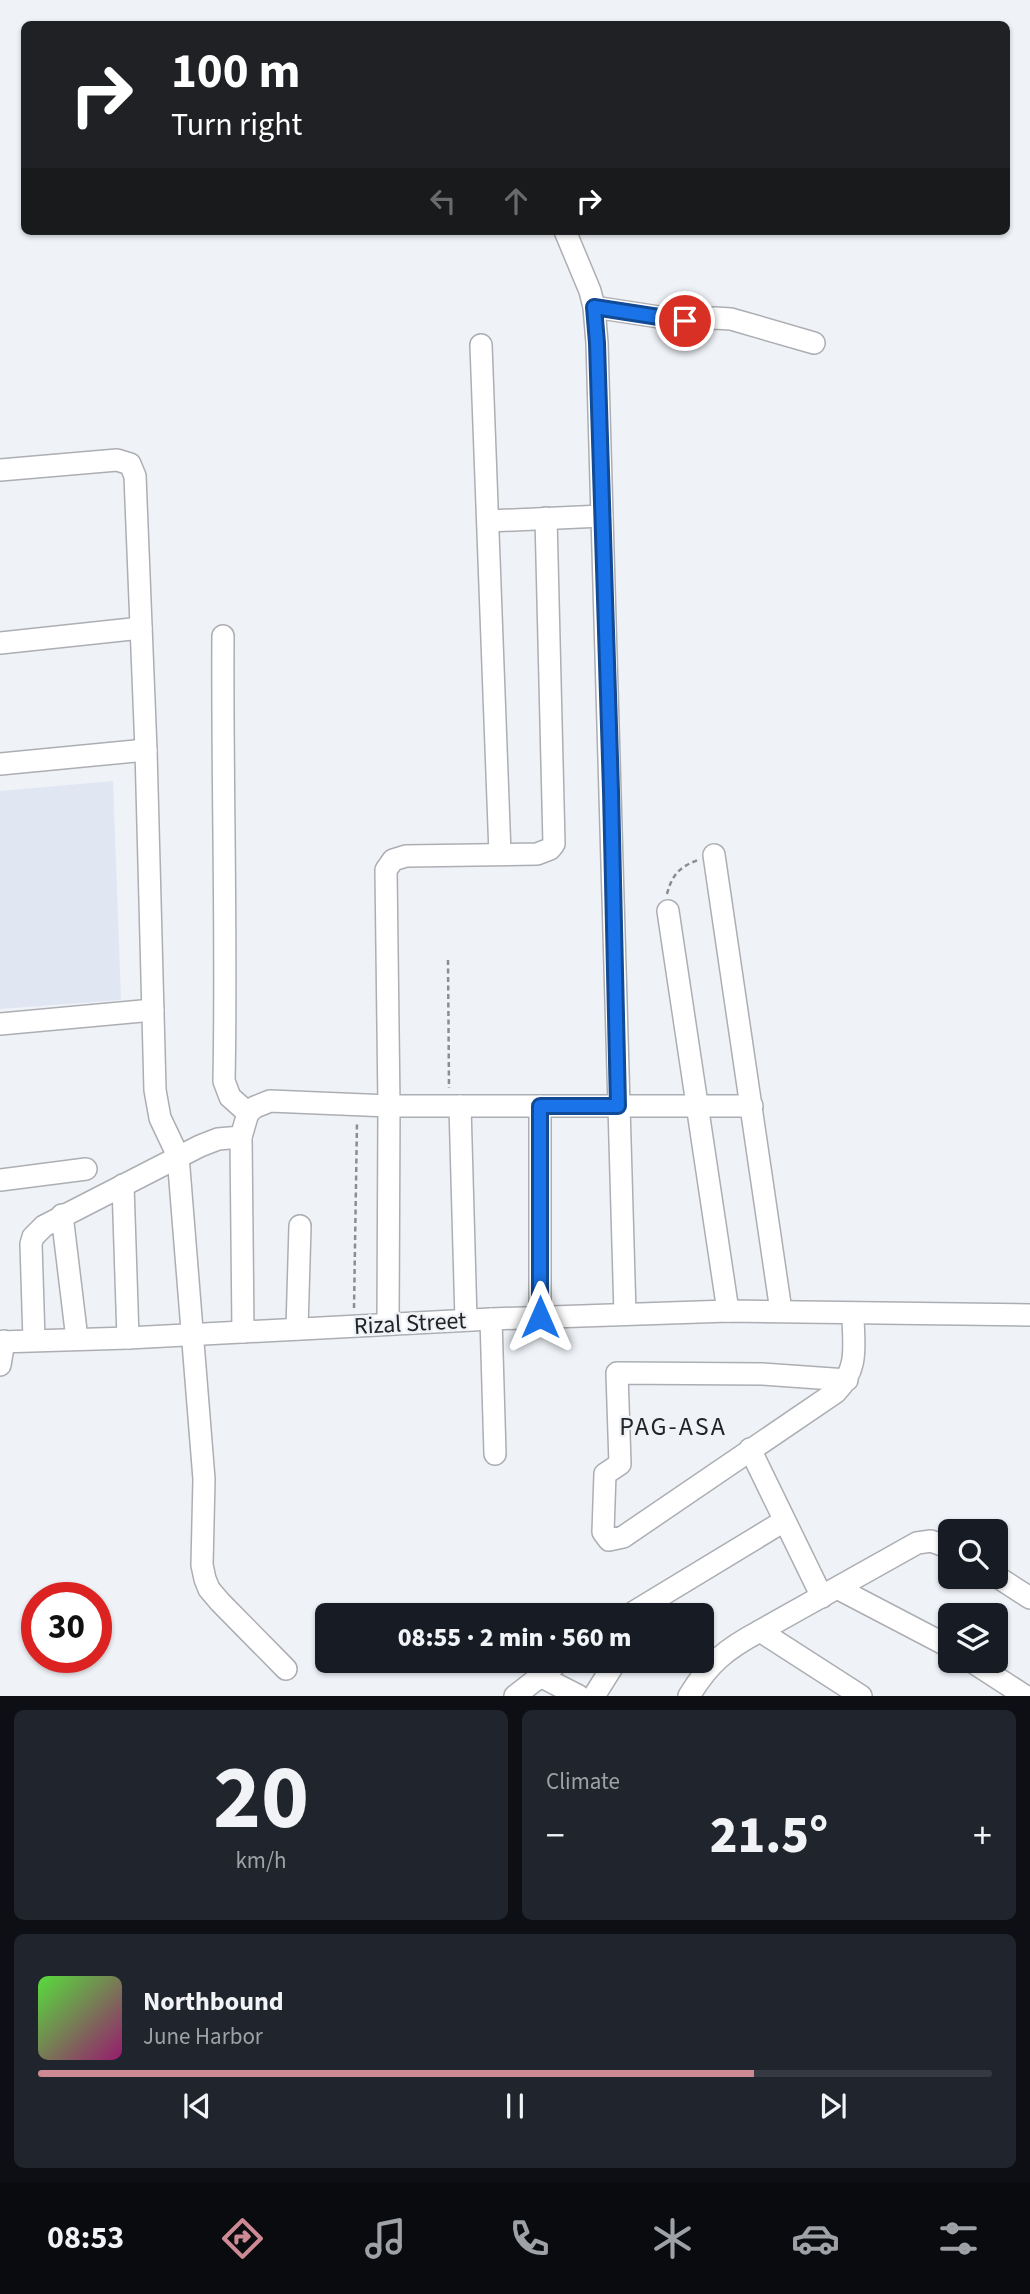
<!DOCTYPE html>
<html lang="en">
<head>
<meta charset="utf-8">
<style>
	:root { --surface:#171b24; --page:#20242c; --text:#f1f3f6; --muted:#9ea1a6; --line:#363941; --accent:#ce8a94 }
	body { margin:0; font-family:"Source Sans 3",sans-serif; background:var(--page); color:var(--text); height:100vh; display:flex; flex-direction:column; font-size:26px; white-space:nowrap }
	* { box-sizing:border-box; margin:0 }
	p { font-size:23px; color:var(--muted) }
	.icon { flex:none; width:38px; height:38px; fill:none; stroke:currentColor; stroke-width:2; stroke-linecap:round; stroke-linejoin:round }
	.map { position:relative; height:1696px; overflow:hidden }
	.details { display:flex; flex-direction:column; gap:14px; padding:14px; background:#0d0f14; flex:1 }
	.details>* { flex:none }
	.guide { position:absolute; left:21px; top:21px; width:989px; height:214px; border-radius:10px; box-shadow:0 2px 5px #0004; background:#202124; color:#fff; overflow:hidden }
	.buttons { position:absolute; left:938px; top:1519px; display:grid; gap:14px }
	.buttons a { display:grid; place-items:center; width:70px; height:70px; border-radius:10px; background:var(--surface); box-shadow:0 2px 5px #0004; font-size:35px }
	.speed { position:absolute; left:21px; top:1582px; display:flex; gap:14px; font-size:35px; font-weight:700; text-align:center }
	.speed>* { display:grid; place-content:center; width:91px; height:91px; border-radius:50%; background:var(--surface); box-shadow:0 2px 5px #0004; line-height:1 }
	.speed .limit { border:10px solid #d22; background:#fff; color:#111 }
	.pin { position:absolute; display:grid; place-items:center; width:60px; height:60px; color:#fff; margin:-30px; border:4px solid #fff; border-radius:50%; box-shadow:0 2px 7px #0007 }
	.me { position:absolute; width:77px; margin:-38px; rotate:0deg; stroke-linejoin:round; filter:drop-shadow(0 0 5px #0008) }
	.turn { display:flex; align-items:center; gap:24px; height:147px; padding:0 35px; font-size:32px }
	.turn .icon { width:91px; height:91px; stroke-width:2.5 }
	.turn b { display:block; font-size:49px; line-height:60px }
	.lanes { display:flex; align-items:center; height:66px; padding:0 35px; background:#0003; justify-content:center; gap:35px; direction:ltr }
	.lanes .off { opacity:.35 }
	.big { font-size:52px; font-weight:800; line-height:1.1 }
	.details .tile { flex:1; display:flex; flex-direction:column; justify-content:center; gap:10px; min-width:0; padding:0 24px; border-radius:10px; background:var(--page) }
	.details .dial { align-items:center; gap:0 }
	.dial b { font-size:91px; line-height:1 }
	.song { display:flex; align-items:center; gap:21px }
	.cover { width:84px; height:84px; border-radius:10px; background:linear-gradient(135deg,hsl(110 70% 55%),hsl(320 70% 35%)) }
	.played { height:7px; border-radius:4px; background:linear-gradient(90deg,var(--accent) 75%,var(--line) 75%) }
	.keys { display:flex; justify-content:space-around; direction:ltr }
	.heat { display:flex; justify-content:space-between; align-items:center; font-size:38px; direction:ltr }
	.details .tiles { flex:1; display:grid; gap:14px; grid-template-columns:1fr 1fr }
	.tile:last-child { grid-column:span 2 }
	.trip { position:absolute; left:315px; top:1603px; width:399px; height:70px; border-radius:10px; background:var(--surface); box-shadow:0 2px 5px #0004; font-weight:800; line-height:70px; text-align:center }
	.menu { display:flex; height:112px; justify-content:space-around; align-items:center; background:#090b0e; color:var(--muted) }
	.menu .icon { width:49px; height:49px }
	.menu .selected { color:var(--accent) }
	.menu b { font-size:32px; color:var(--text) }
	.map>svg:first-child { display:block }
	.built { fill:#e1e6f3 }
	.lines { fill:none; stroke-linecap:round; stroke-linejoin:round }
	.minor-casing { stroke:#acaeb3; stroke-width:24 }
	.path { stroke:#8b8d90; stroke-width:2.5; stroke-dasharray:5 3.5; stroke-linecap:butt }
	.minor { stroke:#fff; stroke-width:21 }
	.route-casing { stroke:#114b97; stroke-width:18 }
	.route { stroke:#1a73e8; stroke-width:12 }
	.labels { text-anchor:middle; stroke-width:5; stroke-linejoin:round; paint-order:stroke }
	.street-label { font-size:24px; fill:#232426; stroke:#eff2f7 }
	.neighbourhood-label { font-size:26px; letter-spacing:2px; fill:#232426; stroke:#eff2f7 }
</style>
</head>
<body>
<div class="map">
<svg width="1030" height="1696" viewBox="0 0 1030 1696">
	<rect width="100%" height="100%" fill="#eff2f7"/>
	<path class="built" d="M113,781L121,1000L0,1009V791Z"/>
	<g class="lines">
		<defs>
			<g id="minor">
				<path d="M565,231L590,291L594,307L597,343L625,1314"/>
				<path d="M594,307L685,321L715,318L731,319L814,343"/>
				<path d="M481,345L500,854"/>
				<path d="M0,470L117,460L130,464L135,476L146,750L155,1090L160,1118L178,1156L204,1479L202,1565L205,1579L209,1589L220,1602L286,1669"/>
				<path d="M489,521L602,516"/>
				<path d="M223,636C222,784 227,933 224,1081L230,1097L248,1113"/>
				<path d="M0,643L141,628"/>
				<path d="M0,764L146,750"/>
				<path d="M714,855L781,1311"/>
				<path d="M668,911L728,1311"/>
				<path d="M0,1024L153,1010"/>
				<path d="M460,1106L466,1320"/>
				<path d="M540,1106V1317"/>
				<path d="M0,1180L86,1169"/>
				<path d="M123,1185L128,1338"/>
				<path d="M62,1215L77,1339"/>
				<path d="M491,1319L495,1454"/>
				<path d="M388,1324L389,1106L386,870L393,860L406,856L537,854L550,849L554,844L546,518"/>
				<path d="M297,1329L300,1226"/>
				<path d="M243,1332L241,1137L248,1113L255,1107L270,1101L389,1106H752"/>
				<path d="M34,1340L31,1244L33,1237L44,1226L200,1146L218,1139L241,1137"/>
				<path d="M0,1342L128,1338L491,1319L728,1311L1030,1315"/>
				<path d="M0,1365L4,1341"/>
				<path d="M847,1380L762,1374L617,1373L620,1464L605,1474L603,1532L609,1540L623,1537L836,1392C860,1367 853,1345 853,1313"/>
				<path d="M750,1449L822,1597"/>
				<path d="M996,1576L1030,1598"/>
				<path d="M839,1589L950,1647"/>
				<path d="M629,1615L784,1521"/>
				<path d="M760,1631L917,1543L931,1541L950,1548"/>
				<path d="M971,1661L1025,1696"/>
				<path d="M538,1675L579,1696"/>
				<path d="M515,1696L560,1661"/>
				<path d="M594,1696L616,1661"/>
				<path d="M689,1696C709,1663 726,1649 760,1631L861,1696"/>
			</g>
		</defs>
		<use href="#minor" class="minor-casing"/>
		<g class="path">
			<path d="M667,894C672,875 679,867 698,860"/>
			<path d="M448,960L449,1088"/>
			<path d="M354,1308L357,1122"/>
		</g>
		<use href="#minor" class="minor"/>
	</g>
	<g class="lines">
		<defs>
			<path id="route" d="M540,1317V1106H618L611,791L597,343L594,307L685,321"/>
		</defs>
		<use href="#route" class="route-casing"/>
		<use href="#route" class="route"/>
	</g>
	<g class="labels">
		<g class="street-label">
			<text transform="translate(410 1323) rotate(-3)" y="8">Rizal Street</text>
		</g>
		<g class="neighbourhood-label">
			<text x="673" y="1435">PAG-ASA</text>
		</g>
	</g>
</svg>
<div class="buttons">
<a><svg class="icon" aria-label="search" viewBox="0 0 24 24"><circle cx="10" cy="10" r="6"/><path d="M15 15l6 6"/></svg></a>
<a><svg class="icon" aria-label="layers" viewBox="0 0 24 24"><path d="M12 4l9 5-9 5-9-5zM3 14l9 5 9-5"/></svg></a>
</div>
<div class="speed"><div class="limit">30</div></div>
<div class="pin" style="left:685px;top:321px;background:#d93025"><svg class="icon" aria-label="arrive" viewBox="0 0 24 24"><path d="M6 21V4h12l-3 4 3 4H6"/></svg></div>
<svg class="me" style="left:540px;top:1317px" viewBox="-20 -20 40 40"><path d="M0-17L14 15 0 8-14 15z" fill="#1a73e8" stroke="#fff" stroke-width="4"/></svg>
<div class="trip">08:55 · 2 min · 560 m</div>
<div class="guide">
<div class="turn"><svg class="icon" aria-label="right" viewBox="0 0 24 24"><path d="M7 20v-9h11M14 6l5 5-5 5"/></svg><div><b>100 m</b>Turn right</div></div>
<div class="lanes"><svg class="icon off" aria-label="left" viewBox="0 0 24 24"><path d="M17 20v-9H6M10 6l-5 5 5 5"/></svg><svg class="icon off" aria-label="ahead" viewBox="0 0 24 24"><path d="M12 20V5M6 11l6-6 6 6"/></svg><svg class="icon" aria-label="right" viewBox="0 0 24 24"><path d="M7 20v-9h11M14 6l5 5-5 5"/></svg></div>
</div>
</div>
<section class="details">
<div class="tiles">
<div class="tile dial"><b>20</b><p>km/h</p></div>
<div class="tile"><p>Climate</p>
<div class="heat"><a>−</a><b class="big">21.5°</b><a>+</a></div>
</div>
<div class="tile">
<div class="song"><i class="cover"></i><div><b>Northbound</b><p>June Harbor</p></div></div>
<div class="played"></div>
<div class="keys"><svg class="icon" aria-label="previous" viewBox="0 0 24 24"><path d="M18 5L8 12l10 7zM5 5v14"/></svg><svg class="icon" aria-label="pause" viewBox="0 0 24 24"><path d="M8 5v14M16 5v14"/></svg><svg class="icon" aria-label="next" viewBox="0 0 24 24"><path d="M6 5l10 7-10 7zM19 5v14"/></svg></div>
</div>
</div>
</section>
<nav class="menu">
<b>08:53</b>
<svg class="icon selected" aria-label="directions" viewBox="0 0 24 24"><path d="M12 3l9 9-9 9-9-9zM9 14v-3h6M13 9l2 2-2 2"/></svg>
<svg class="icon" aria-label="music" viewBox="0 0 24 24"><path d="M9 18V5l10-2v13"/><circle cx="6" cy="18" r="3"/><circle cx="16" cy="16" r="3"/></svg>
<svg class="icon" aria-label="phone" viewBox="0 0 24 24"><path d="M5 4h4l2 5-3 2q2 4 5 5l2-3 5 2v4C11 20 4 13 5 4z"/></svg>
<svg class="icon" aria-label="climate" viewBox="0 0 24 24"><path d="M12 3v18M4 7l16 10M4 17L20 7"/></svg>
<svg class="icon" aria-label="car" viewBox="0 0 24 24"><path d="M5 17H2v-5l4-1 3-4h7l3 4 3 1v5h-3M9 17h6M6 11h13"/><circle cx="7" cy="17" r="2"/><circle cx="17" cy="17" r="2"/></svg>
<svg class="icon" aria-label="filters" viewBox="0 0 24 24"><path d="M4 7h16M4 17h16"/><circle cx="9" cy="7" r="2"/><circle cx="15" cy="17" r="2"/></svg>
</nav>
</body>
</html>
